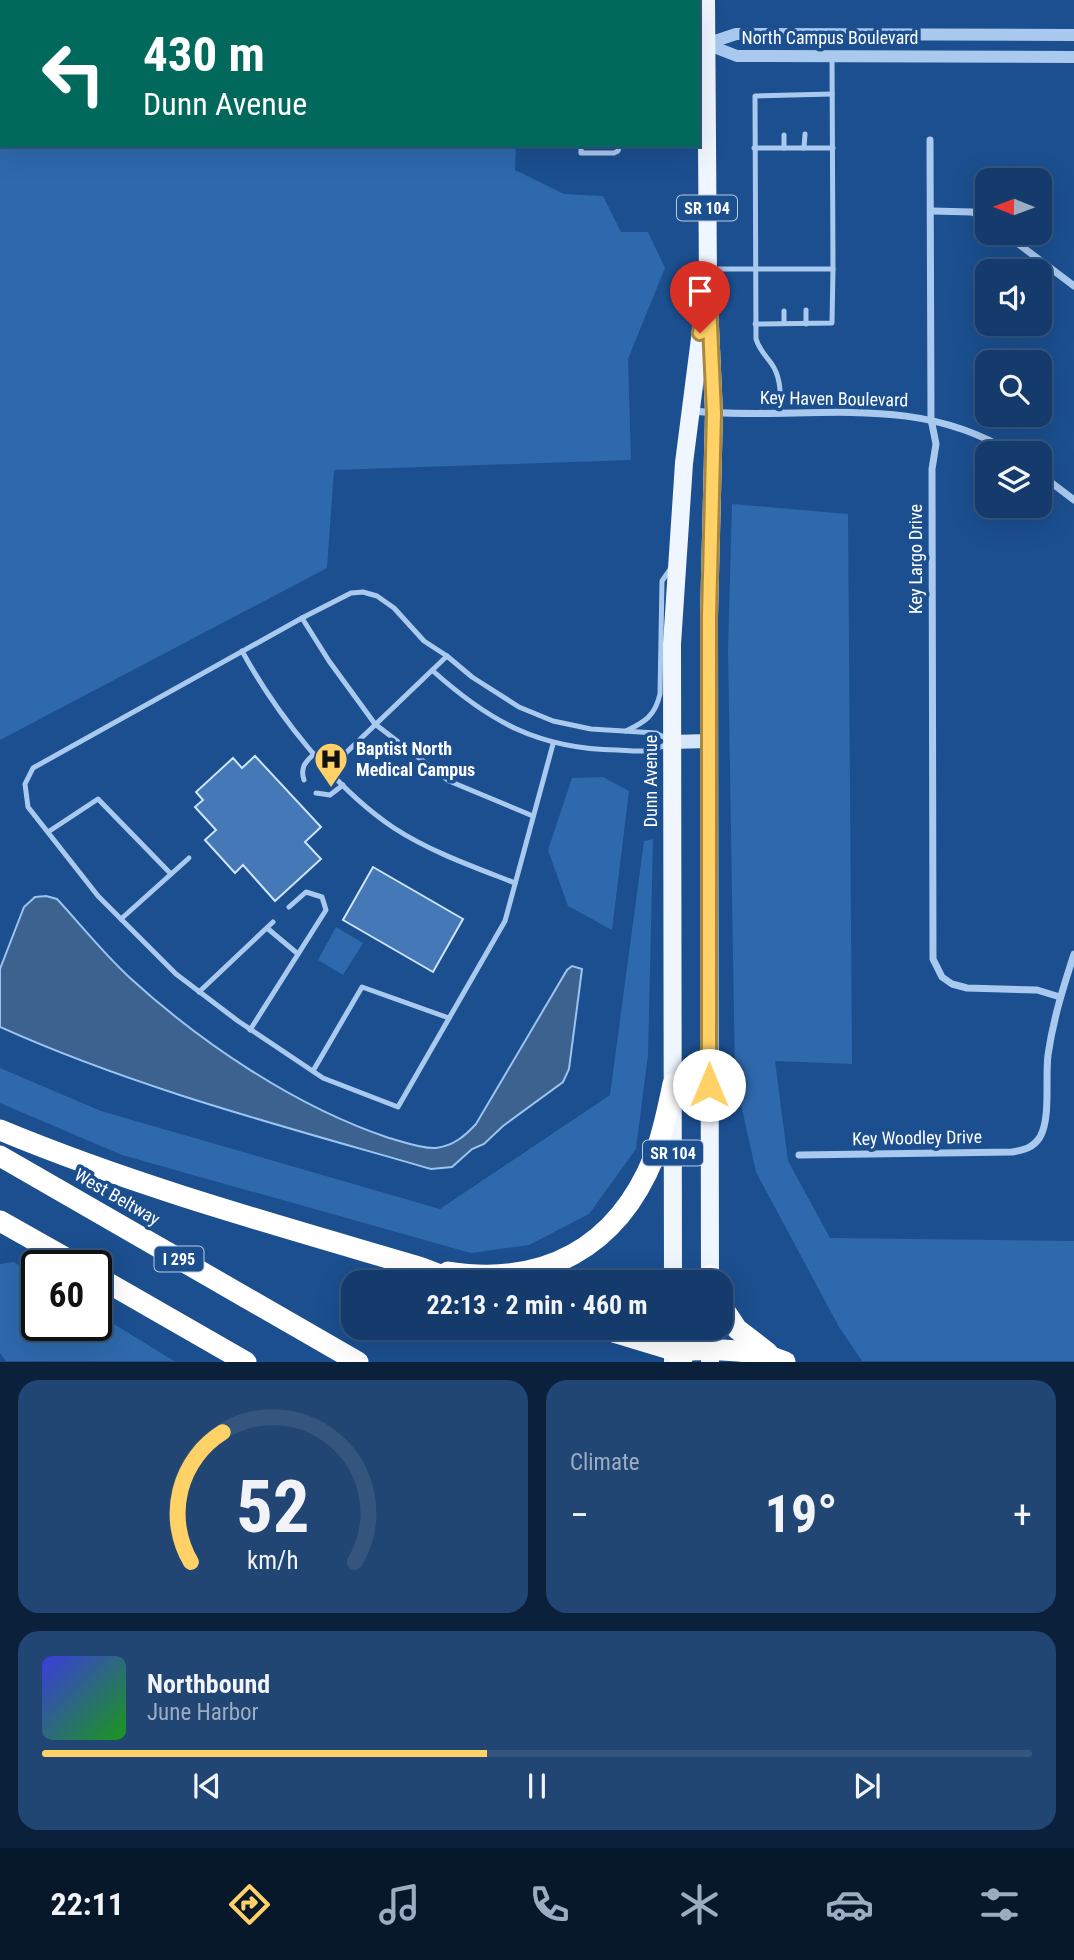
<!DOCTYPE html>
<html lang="en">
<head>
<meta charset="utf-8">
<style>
	:root { --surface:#143b6b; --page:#214673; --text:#f1f3f6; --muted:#9dadc1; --line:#33557e; --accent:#ffd166 }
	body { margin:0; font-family:"Roboto Condensed",sans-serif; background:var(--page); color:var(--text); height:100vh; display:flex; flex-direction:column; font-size:26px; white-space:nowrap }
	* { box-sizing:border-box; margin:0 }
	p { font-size:23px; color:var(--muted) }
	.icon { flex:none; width:38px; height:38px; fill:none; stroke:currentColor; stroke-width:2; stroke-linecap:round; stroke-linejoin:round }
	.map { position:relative; height:1362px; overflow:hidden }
	.sheet { display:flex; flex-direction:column; gap:18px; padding:18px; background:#0b203b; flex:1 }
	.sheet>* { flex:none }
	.banner { position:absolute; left:0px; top:0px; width:700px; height:147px; box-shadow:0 7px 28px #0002,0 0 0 2px var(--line); background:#00695c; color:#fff; overflow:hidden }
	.needle { width:46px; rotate:271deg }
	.tools { position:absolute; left:975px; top:168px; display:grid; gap:14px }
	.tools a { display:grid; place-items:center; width:77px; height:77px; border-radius:14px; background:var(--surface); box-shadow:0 7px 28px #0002,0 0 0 2px var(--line); font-size:35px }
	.speed { position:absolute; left:21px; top:1250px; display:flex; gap:14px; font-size:35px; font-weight:700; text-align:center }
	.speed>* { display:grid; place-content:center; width:91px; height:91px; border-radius:50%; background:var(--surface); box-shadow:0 7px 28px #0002,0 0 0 2px var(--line); line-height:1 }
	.speed .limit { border:4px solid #111; border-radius:10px; background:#fff; color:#111 }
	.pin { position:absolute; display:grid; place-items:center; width:60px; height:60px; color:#fff; margin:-72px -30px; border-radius:50% 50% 50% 0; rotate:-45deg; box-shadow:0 0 7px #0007 }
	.pin .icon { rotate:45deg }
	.me { position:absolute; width:77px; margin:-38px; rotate:0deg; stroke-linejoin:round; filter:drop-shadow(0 0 5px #0008) }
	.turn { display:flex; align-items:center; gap:24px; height:147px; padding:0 28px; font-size:32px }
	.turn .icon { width:91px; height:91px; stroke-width:2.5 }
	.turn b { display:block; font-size:49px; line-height:60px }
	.big { font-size:52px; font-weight:700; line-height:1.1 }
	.sheet .card { flex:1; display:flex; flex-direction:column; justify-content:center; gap:10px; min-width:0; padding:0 24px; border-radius:21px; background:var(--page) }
	.sheet .dial { align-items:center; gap:0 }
	.dial svg { height:182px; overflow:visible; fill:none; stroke:var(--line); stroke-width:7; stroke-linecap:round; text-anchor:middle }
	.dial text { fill:var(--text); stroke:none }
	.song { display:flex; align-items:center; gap:21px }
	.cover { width:84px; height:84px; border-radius:10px; background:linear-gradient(135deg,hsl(240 70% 55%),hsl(120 70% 35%)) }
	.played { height:7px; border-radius:4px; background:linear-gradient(90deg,var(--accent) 45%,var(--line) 45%) }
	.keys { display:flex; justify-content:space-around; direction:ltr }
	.heat { display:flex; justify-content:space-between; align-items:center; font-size:38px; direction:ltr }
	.sheet .tiles { flex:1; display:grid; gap:18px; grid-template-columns:1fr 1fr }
	.card:last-child { grid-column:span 2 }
	.trip { position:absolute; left:341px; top:1270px; width:392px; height:70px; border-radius:21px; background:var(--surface); box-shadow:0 7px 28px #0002,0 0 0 2px var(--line); font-weight:700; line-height:70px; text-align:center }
	.menu { display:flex; height:112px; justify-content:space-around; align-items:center; background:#08182b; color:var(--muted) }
	.menu .icon { width:49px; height:49px }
	.menu .selected { color:var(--accent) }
	.menu b { font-size:32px; color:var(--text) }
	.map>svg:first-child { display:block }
	.green { fill:#2e69ad }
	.water { fill:#3c6290; stroke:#9cc4f0; stroke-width:2 }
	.building { fill:#4478b7; stroke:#cfe3fa; stroke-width:2 }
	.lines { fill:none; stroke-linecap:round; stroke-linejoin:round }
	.service { stroke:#a9c9ee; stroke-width:5 }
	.minor { stroke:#a9c9ee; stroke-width:7 }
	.tertiary { stroke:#a9c9ee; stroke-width:12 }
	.secondary { stroke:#d6e6fa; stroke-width:14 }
	.primary { stroke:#f0f6ff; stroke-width:18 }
	.motorway { stroke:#fff; stroke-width:21 }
	.route-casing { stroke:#a68842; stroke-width:18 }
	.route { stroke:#ffd166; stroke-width:12 }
	.labels { text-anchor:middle; stroke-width:7; stroke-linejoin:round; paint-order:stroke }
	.shield { fill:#1b4f8f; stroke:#bbcadd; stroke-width:2 }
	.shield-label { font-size:16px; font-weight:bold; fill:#fff }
	.street-label { font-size:18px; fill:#fff; stroke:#1b4f8f }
	.poi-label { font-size:18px; font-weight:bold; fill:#fff; stroke:#1b4f8f; text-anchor:start }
</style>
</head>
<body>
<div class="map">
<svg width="1074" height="1362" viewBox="0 0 1074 1362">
	<rect width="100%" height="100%" fill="#1b4f8f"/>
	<g class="green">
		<path d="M0,0H417V2H2V145H516L515,170L564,194L603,196L621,232H648L665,268L628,359L631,460L334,470L327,568L0,740Z"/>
		<path d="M732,504L848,514L852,1064L775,1061L788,1161L830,1238L1074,1241V1361H862L839,1327L756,1172L735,1077L728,650Z"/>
		<path d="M603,777L629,791L612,930L568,906L548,850L572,778Z"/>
		<path d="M653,839L648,1055L636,1149L589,1214L529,1245L471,1253L122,1155L0,1103V1068L101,1111L440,1209L610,1095L644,841Z"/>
		<path d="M336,927L363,943L343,975L318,960Z"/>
		<path d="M14,1262L37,1277V1325H96V1313L174,1361H6L0,1353V1264Z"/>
	</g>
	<path class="water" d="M46,896L57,899C81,925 103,953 129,977C201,1043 296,1107 389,1138C404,1142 421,1149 436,1148C453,1146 465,1136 476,1124L567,970L572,966L582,969L569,1069L563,1082L503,1126L484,1144L472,1149L452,1167L431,1169C286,1127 138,1089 0,1027V969L24,907L35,897Z"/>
	<g class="building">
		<path d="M255,756L321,827L305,842L321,859L275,901L243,865L235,873L205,840L216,830L195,807L203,800L196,792L233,758L242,768Z"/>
		<path d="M373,867L463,919L433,972L343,920Z"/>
	</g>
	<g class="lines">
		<g class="service">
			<path d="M620,0V2"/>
			<path d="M654,2L655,0"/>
			<path d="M581,145V153H614L618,151L620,145"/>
			<path d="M754,148H833"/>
			<path d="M784,148V135"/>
			<path d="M804,148L805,134"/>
			<path d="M711,269H833L832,57"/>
			<path d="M784,323V311"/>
			<path d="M755,324L832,323L833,269"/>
			<path d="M806,324V310"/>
			<path d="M781,413C780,396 782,378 771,363C765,355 759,349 756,339L755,96L832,94"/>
			<path d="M302,618L329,661L375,724L449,781L533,816"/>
			<path d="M242,651C276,713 334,788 394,828C431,852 474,867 515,883"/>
			<path d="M433,671C490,722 539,749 617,750C638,751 650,754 669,743"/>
			<path d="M626,731C645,722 655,716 660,694L662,581L671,568"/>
			<path d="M553,744L505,921L398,1107L323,1078L238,1021L176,974L98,896L28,807L25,784L33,768L302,618L351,593L363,592L377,596L394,608L424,641L447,656L472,677L519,707L553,721L591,729L656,733L669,740"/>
			<path d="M329,769L447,656"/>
			<path d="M304,780C300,768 305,762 314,754"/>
			<path d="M316,793L330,795L343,785"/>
			<path d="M48,832L98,799L171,874"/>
			<path d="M121,919L189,858"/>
			<path d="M267,928L298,954"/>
			<path d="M199,992L273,922"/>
			<path d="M250,1030L326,910L322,897L306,892L289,907"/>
			<path d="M313,1071L362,987L449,1018"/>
		</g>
		<g class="minor">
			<path d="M930,140L931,419L936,444L932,469L933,959L942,977L952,984L967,988L1037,990L1060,997"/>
			<path d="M932,211L972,212L987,220"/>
			<path d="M1004,233L1074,286"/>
			<path d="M692,411C803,422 912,390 1012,453"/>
			<path d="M1040,474L1074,500"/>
			<path d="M799,1155L1012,1152C1024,1150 1033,1148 1040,1137C1051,1118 1045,1078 1048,1055C1053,1020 1063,988 1074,954"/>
		</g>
		<g class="tertiary">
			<path d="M706,44L737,56L1074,57"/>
			<path d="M706,44L736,34L1074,35"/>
		</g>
		<path class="secondary" d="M672,742L708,741"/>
		<g class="primary">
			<path d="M706,0L708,282L714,413L709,617L710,1283"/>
			<path d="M673,1283L672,644L684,463L702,323"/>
			<path d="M673,1362V1328"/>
			<path d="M710,1362V1328"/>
		</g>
		<g class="motorway">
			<path d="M0,1130C137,1187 280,1226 422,1268L461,1283"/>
			<path d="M0,1156L358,1362"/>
			<path d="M0,1221L78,1265"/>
			<path d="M448,1272C544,1287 617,1248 654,1157C663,1134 668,1108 673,1084"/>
			<path d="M710,1275L713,1283"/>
			<path d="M96,1276L246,1362"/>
			<path d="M721,1305L737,1329L768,1353"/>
			<path d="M600,1328L673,1350L683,1356"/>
			<path d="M673,1350C710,1350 749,1347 785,1362"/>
		</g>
	</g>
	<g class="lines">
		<defs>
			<path id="route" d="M700,333L708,282L714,413L709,617V1085"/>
		</defs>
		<use href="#route" class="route-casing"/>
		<use href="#route" class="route"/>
	</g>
	<defs>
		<symbol id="hospital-pin" viewBox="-11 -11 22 30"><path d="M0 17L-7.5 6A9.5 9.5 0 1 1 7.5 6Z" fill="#ffd166" stroke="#1b4f8f"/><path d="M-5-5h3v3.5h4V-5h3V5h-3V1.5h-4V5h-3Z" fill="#111"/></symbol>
	</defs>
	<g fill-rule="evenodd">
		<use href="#hospital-pin" x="312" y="740" width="38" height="52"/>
	</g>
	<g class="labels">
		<g class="shield">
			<rect x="677" y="195.5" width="60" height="25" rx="5"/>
			<rect x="643" y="1140.5" width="60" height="25" rx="5"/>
			<rect x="154.5" y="1246.5" width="49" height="25" rx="5"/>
		</g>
		<g class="shield-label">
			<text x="707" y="214">SR 104</text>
			<text x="673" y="1159">SR 104</text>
			<text x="179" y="1265">I 295</text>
		</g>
		<g class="street-label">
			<text x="830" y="44">North Campus Boulevard</text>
			<text transform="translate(834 399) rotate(1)" y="6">Key Haven Boulevard</text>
			<text transform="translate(916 559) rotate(-90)" y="6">Key Largo Drive</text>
			<text transform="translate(651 781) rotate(-90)" y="6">Dunn Avenue</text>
			<text transform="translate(917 1138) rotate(-1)" y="6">Key Woodley Drive</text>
			<text transform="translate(117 1197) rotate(30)" y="6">West Beltway</text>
		</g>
		<g class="poi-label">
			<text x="356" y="755">Baptist North<tspan x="356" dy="21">Medical Campus</tspan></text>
		</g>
	</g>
</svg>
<div class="tools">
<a><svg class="needle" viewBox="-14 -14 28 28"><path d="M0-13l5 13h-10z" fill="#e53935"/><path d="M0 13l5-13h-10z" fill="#9dadc1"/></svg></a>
<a><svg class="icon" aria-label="sound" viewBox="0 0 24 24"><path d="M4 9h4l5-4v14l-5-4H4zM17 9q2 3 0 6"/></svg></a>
<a><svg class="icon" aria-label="search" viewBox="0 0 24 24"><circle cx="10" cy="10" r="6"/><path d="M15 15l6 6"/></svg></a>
<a><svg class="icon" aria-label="layers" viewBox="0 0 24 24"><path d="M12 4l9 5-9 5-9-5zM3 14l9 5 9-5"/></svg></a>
</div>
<div class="speed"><div class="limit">60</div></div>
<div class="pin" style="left:700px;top:333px;background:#d93025"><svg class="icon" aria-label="arrive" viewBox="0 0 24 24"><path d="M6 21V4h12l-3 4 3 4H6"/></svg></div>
<svg class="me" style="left:709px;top:1085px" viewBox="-20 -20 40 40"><circle r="19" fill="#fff"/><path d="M0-13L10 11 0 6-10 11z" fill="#ffd166"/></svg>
<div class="trip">22:13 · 2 min · 460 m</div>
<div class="banner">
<div class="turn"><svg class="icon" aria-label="left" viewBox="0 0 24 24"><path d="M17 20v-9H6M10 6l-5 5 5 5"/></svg><div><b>430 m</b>Dunn Avenue</div></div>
</div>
</div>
<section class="sheet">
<div class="tiles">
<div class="card dial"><svg viewBox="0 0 100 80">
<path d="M14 69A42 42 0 1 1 86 69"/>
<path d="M14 69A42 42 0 0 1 28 12" stroke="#ffd166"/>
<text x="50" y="56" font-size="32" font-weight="700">52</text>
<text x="50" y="72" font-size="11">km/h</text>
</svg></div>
<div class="card"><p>Climate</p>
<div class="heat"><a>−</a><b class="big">19°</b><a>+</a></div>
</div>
<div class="card">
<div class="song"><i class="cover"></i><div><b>Northbound</b><p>June Harbor</p></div></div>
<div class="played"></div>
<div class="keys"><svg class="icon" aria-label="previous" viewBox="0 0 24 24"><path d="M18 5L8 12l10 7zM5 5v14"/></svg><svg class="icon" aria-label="pause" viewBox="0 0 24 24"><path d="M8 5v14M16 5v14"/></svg><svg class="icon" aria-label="next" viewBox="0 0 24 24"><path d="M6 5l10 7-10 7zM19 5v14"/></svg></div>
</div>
</div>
</section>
<nav class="menu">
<b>22:11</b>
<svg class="icon selected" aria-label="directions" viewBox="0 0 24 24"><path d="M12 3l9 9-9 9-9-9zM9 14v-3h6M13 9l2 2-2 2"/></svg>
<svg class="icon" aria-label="music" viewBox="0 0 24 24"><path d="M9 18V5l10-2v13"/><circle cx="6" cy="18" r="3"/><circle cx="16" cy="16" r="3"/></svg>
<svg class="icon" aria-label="phone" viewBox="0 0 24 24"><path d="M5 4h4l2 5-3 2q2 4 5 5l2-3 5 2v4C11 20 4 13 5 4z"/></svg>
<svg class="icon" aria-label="climate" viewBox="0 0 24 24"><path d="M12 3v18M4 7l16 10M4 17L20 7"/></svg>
<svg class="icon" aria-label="car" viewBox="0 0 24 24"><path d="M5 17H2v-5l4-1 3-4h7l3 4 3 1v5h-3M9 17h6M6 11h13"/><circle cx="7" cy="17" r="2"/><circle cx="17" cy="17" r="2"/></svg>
<svg class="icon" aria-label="filters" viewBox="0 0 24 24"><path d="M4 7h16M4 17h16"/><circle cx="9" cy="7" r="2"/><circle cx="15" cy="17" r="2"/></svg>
</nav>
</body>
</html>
